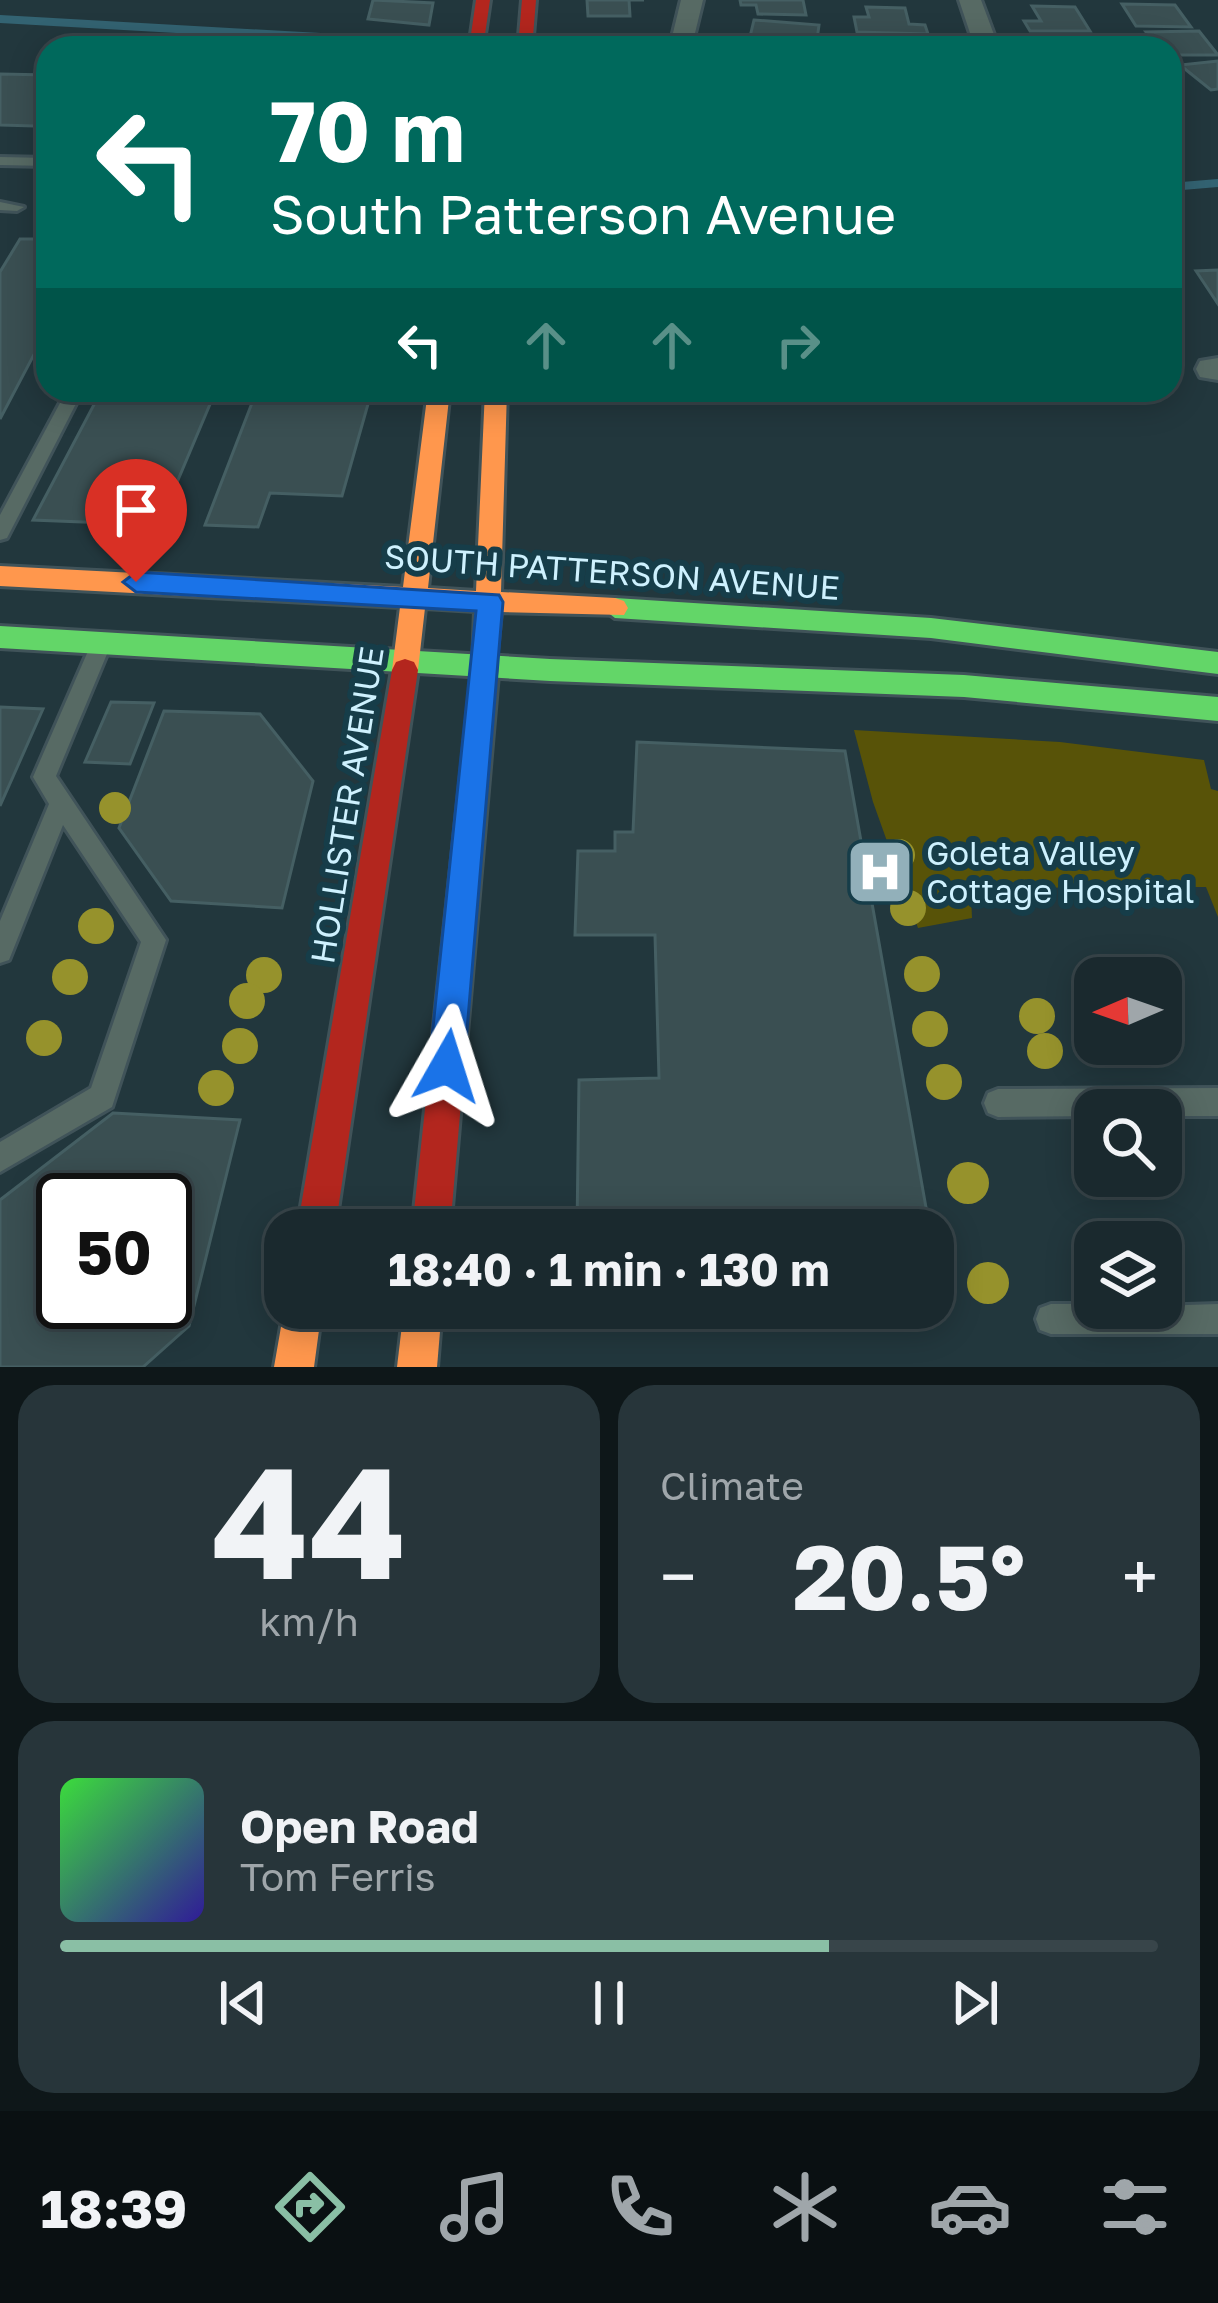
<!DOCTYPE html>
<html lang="en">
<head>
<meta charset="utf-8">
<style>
	:root { --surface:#1a292e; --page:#27353a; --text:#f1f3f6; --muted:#9fa6aa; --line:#38454a; --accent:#8abfa5 }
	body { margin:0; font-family:"Golos Text",sans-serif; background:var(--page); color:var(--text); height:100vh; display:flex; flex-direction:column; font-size:45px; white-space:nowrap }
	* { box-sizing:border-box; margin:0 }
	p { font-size:39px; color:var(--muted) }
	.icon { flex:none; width:66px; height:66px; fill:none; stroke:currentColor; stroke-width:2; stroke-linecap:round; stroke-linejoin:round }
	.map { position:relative; height:1367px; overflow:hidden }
	.details { display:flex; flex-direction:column; gap:18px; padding:18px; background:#0e1719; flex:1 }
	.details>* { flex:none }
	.top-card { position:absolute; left:36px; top:36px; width:1146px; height:366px; border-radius:36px; box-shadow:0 6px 30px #0003,0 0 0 3px var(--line); background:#00695c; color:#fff; overflow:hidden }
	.needle { width:78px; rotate:268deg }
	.controls { position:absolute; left:1074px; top:957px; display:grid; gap:24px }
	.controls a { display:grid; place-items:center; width:108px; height:108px; border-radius:24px; background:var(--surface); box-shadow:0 6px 30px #0003,0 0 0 3px var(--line); font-size:60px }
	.speed { position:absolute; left:36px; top:1173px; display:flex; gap:24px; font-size:60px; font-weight:700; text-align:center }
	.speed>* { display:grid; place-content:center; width:156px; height:156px; border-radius:50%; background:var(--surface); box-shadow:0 6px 30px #0003,0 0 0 3px var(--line); line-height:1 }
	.speed .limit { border:6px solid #111; border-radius:18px; background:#fff; color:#111 }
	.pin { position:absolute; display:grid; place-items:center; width:102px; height:102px; color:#fff; margin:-123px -51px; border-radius:50% 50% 50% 0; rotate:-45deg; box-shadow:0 0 12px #0007 }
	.pin .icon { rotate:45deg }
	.me { position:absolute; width:132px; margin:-66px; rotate:6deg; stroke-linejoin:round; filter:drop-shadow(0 0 9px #0008) }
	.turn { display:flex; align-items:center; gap:42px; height:252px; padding:0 36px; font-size:54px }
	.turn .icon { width:156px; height:156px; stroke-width:2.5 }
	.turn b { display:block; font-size:84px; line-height:102px }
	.lanes { display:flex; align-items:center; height:114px; padding:0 36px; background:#0003; justify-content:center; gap:60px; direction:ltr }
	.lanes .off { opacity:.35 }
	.big { font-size:90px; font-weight:700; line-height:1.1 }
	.details .tile { flex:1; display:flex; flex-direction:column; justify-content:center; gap:18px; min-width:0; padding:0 42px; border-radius:36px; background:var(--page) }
	.details .dial { align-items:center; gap:0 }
	.dial b { font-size:156px; line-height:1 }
	.song { display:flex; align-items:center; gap:36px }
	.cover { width:144px; height:144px; border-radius:18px; background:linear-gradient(135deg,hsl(120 70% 55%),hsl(250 70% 35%)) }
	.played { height:12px; border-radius:6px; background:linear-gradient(90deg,var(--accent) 70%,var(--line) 70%) }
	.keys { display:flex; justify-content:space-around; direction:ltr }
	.heat { display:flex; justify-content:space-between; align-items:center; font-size:66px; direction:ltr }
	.details .tiles { flex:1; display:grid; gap:18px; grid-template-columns:1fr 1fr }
	.tile:last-child { grid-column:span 2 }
	.trip { position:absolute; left:264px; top:1209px; width:690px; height:120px; border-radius:36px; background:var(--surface); box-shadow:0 6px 30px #0003,0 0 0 3px var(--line); font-weight:700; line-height:120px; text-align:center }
	.dock { display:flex; height:192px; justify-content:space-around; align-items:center; background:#0a1012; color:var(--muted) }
	.dock .icon { width:84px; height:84px }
	.dock .active { color:var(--accent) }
	.dock b { font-size:54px; color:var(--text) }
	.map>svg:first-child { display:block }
	.green { fill:#585308 }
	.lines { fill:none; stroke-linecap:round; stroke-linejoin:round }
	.stream { stroke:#336372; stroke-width:8 }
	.building { fill:#3a4f52; stroke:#455f63; stroke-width:3; fill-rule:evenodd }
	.lane-casing { stroke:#405359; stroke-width:6 }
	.street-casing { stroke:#405359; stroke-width:6 }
	.fast-casing { stroke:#405359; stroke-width:6 }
	.slow-casing { stroke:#405359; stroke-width:6 }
	.jam-casing { stroke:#405359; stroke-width:6 }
	.lane { fill:#576a64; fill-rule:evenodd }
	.street { fill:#576a64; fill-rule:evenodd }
	.fast { fill:#63d668; fill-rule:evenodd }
	.slow { fill:#ff974d; fill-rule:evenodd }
	.jam { fill:#b3261e; fill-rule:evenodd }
	.tree { fill:#96922c }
	.route { fill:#1a73e8; stroke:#114b97; stroke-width:3 }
	.labels { text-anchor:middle; stroke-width:12; stroke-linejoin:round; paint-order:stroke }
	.street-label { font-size:33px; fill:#cef1fe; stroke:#163d49 }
	.poi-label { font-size:33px; fill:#cef1fe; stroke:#163d49; text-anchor:start }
</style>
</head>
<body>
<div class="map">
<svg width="1218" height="1367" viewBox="0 0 1218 1367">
	<rect width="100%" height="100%" fill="#22373d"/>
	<path class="green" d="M854,730L1060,742L1204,760L1211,789L1218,791V917L1206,887L985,888L971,895L972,918L918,928L873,802Z"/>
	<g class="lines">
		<g class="stream">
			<path d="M0,19L445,44"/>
			<path d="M1170,187L1218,183"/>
		</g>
	</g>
	<g class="building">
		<path d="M373,0L433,3L429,25L368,19Z"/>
		<path d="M587,0H644H629L630,16H588Z"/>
		<path d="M740,0H803L806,15L758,14L756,5H741Z"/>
		<path d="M1122,4L1175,5L1191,27L1136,26Z"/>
		<path d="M1032,6L1075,7L1090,31H1030L1024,21H1041Z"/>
		<path d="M866,7L905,8L909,24L925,25L928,34L857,32L854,17H869Z"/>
		<path d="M754,20L819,25L816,47L749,41Z"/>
		<path d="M1199,31L1218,55H1170V48H1159L1146,32Z"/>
		<path d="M1038,35H1094L1102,48H1046Z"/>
		<path d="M859,36H915L921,48H863Z"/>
		<path d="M1218,61V89L1211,90L1180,65Z"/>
		<path d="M0,74L48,75V108L34,126L0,125Z"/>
		<path d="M20,239H48V328L0,419V272Z"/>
		<path d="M1218,270V304L1196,271Z"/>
		<path d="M206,390H216L159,525L33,520L98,397L201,400Z"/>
		<path d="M257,390H372L342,496L270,493L258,527L205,525Z"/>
		<path d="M111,702L154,703L130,764L85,762Z"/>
		<path d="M0,707L43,709L0,806Z"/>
		<path d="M164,711L260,714L313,781L282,908L171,901L119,828Z"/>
		<path d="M637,742L845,751L930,1230H577L579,1080L659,1078L655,935H575L578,851H615V832H633Z"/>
		<path d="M113,1113L240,1120L189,1326L143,1367H0V1200ZM63,1200H165V1302H63Z"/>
		<path d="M550,1308H794V1312L550,1318Z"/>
	</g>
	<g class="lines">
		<defs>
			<g id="lane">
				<path d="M0,157L48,158V166L0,165Z"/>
				<path d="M0,202L24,207L17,211L0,210Z"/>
				<path d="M67,390H83L7,538L0,540V515Z"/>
				<path d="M102,634L109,636L112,642L56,776L166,940L112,1107L0,1172V1142L91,1088L141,942L63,825L9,960L0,963V921L49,804L33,777L92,642L95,636Z"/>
				<path d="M1218,1088V1116H1161V1110H1095V1116L998,1117L988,1113L984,1103L988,1093L998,1089Z"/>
				<path d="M1051,1304H1095V1308L1218,1304V1334H1051L1040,1330L1036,1319L1040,1308Z"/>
			</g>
			<g id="street">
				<path d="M681,0H703L695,33L684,40L673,33Z"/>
				<path d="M959,0H981L999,48H975Z"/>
				<path d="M1218,358V380L1200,377L1196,369L1200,361Z"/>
			</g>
			<g id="fast">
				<path d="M615,598L931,618L1218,652V674L931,638L615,618L602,608Z"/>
				<path d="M0,626L550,659L964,675L1218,697V721L964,697L550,681L0,648Z"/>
			</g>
			<g id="slow">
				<path d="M428,390H450L428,588L476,591L485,390H507L501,592L615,598L624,601L628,608L624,615L501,612L495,671H477L473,663L475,611L425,608L418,670L414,678H396L392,670L400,607L0,586V566L403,587Z"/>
				<path d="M285,1304V1308H322L314,1367H274Z"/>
				<path d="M404,1308H442L437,1367H397Z"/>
			</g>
			<g id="jam">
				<path d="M476,0H490L483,48H469Z"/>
				<path d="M522,0H536L532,48H518Z"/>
				<path d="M486,652L495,655L499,663L450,1230H412L473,663L477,655Z"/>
				<path d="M405,659L414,662L418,670L335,1230H297L392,670L396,662Z"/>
			</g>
		</defs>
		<use href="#lane" class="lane-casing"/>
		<use href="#street" class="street-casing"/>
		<use href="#fast" class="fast-casing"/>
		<use href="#slow" class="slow-casing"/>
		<use href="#jam" class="jam-casing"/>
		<use href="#lane" class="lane"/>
		<use href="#street" class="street"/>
		<use href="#fast" class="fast"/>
		<use href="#slow" class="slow"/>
		<use href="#jam" class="jam"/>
	</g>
	<g class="tree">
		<circle cx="115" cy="808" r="16"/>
		<circle cx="899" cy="855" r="16"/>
		<circle cx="908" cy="908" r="18"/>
		<circle cx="96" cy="926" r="18"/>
		<circle cx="922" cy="974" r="18"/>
		<circle cx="264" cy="975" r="18"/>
		<circle cx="70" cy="977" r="18"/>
		<circle cx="247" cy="1001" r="18"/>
		<circle cx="1037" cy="1016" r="18"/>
		<circle cx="930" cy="1029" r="18"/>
		<circle cx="44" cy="1038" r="18"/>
		<circle cx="240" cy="1046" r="18"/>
		<circle cx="1045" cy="1051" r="18"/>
		<circle cx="944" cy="1082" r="18"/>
		<circle cx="216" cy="1088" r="18"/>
		<circle cx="968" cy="1183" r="21"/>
		<circle cx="988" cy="1283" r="21"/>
	</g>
	<path class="route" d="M136,572L499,595L503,602L464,1066L459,1078L447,1083L434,1078L429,1066L476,611L136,592L123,582Z"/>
	<defs>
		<symbol id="hospital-square" viewBox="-11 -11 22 22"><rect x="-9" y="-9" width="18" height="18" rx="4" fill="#92b0ba" stroke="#163d49"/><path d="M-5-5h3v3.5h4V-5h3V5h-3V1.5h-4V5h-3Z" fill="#fff"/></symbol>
	</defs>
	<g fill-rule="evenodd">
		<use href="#hospital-square" x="842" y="834" width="76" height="76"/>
	</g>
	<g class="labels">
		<g class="street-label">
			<text transform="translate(612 572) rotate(4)" y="12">SOUTH PATTERSON AVENUE</text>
			<text transform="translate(347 805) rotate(-81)" y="12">HOLLISTER AVENUE</text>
		</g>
		<g class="poi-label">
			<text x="926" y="865">Goleta Valley<tspan x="926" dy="38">Cottage Hospital</tspan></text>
		</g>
	</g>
</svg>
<div class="controls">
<a><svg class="needle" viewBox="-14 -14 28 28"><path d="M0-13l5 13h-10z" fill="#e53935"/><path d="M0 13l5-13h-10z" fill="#9fa6aa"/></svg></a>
<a><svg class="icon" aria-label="search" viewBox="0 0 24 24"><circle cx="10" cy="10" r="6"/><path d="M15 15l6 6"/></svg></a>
<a><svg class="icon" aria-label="layers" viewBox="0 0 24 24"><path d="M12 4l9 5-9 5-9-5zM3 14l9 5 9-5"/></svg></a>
</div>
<div class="speed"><div class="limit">50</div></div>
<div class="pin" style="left:136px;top:582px;background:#d93025"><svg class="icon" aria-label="arrive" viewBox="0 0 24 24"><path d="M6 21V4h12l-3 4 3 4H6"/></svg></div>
<svg class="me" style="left:447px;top:1066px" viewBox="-20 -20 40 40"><path d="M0-17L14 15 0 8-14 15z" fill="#1a73e8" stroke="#fff" stroke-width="4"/></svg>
<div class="trip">18:40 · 1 min · 130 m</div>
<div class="top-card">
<div class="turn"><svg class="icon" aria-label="left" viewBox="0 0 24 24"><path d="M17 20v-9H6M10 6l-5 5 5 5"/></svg><div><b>70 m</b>South Patterson Avenue</div></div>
<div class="lanes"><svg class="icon" aria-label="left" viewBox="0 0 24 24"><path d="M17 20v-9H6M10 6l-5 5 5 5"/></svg><svg class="icon off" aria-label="ahead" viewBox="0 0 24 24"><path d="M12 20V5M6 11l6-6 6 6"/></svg><svg class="icon off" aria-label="ahead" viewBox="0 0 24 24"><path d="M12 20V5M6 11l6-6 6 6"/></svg><svg class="icon off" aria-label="right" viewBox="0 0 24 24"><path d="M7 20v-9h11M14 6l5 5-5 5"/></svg></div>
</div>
</div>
<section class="details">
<div class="tiles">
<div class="tile dial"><b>44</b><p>km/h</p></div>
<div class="tile"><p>Climate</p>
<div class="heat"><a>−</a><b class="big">20.5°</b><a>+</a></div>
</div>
<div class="tile">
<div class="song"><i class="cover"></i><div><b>Open Road</b><p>Tom Ferris</p></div></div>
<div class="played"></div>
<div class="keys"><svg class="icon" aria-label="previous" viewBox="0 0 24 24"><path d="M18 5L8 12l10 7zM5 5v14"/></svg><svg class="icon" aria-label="pause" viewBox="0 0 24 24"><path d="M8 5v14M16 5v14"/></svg><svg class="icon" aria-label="next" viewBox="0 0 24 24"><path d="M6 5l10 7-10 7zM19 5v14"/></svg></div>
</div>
</div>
</section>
<nav class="dock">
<b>18:39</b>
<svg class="icon active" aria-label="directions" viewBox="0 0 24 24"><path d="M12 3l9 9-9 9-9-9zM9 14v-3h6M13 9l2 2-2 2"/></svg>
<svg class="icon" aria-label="music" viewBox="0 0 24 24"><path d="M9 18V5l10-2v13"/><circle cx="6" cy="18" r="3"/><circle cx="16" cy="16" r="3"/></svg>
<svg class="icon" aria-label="phone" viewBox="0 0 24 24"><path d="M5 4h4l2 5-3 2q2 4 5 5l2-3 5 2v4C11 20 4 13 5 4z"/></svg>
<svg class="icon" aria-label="climate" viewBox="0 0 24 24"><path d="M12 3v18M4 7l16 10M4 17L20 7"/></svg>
<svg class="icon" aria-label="car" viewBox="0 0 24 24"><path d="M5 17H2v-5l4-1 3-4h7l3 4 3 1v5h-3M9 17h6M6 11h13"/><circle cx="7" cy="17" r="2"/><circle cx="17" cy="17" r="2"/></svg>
<svg class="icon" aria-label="filters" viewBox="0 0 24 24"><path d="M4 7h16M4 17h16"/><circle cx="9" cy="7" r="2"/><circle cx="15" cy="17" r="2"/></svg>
</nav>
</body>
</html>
